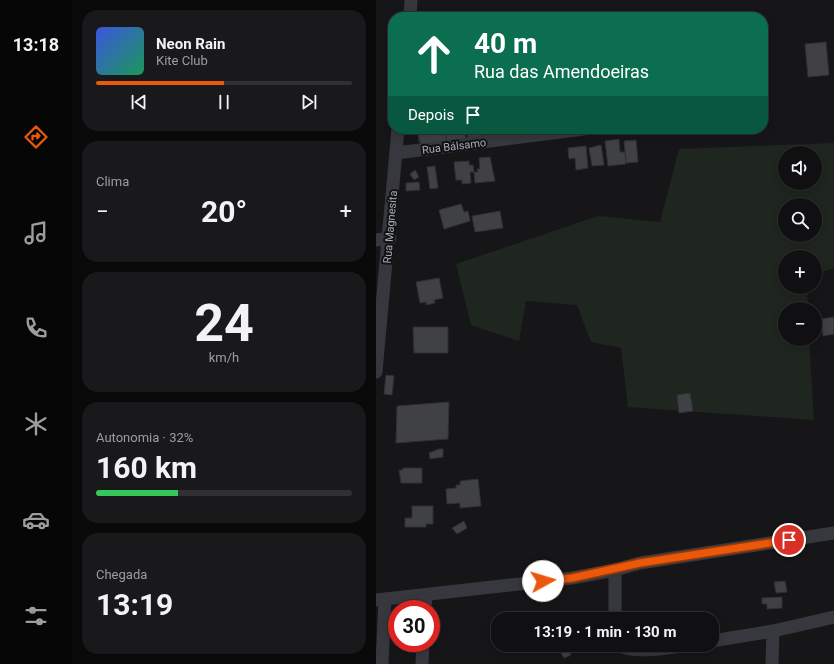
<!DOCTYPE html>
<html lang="pt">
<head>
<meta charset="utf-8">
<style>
	:root { --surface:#101012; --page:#19191b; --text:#f1f3f6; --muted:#9c9d9f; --line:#303032; --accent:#ea580c }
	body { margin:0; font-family:Roboto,sans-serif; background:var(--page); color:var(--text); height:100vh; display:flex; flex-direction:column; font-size:15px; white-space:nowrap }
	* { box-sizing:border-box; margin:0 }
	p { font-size:13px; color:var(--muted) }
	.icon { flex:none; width:22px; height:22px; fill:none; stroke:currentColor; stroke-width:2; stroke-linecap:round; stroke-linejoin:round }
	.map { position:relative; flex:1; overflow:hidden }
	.side { display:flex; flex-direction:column; gap:10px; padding:10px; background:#09090a; width:304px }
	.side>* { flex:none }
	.guide { position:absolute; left:12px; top:12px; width:380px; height:122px; border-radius:16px; box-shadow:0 2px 10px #0003,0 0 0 1px var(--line); background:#0b6e4f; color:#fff; overflow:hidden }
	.fabs { position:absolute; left:402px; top:146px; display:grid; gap:8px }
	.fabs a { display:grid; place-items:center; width:44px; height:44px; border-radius:50%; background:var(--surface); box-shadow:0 2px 10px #0003,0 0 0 1px var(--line); font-size:20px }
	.speed { position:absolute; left:12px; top:600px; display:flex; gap:8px; font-size:20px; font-weight:700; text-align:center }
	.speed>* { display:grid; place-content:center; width:52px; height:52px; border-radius:50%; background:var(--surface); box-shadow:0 2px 10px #0003,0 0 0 1px var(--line); line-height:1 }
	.speed .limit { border:6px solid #d22; background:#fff; color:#111 }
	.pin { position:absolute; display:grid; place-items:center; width:34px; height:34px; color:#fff; margin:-17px; border:2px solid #fff; border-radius:50%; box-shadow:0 1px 4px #0007 }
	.me { position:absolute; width:44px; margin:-22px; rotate:84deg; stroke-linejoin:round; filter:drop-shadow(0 0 3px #0008) }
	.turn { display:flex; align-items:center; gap:14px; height:84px; padding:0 20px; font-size:18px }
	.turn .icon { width:52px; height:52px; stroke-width:2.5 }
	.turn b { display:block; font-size:28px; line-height:34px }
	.then { display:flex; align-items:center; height:38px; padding:0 20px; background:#0003; gap:8px; font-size:15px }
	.big { font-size:30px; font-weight:700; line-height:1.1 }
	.side .card { flex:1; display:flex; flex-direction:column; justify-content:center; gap:6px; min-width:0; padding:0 14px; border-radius:16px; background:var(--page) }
	.side .dial { align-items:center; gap:0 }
	.dial b { font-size:52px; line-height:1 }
	.song { display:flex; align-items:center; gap:12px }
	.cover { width:48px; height:48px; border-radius:6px; background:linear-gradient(135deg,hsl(230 70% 55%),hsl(150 70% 35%)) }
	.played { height:4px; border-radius:2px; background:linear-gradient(90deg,var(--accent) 50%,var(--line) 50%) }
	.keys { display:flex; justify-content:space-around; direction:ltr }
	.heat { display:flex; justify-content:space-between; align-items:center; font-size:22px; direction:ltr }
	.charge { height:6px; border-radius:3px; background:linear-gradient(90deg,#34c759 32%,var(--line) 0) }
	.trip { position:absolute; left:115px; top:612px; width:228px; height:40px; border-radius:16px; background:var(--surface); box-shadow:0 2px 10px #0003,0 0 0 1px var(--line); font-weight:700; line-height:40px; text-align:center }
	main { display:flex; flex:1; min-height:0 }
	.tabs { display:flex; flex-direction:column; width:72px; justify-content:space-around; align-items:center; background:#060607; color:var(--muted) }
	.tabs .icon { width:28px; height:28px }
	.tabs .on { color:var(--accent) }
	.tabs b { font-size:18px; color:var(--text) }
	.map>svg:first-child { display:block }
	.green { fill:#1e261f; fill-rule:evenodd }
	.building { fill:#404145; stroke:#303034 }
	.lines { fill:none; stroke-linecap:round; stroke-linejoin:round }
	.street { stroke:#37383d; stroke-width:13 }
	.route-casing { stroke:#983908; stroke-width:10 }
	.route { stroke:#ea580c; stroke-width:7 }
	.labels { text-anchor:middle; stroke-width:4; stroke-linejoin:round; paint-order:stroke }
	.street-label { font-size:11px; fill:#a8adb8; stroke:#111113 }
</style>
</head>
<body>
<main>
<nav class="tabs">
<b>13:18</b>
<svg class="icon on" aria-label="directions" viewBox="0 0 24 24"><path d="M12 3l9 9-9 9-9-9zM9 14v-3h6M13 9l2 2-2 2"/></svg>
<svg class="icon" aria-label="music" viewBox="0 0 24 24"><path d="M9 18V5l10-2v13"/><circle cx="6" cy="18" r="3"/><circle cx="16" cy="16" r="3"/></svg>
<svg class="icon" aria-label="phone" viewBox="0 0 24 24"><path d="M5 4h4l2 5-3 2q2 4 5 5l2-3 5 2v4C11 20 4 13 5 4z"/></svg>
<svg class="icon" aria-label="climate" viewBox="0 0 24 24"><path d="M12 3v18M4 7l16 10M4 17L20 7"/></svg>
<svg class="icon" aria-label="car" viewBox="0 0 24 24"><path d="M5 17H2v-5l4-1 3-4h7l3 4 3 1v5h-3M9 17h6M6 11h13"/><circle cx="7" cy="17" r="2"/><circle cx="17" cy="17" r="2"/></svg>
<svg class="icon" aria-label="filters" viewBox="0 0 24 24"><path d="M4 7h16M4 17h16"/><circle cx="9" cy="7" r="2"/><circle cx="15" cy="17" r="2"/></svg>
</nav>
<section class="side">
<div class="card">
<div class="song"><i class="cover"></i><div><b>Neon Rain</b><p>Kite Club</p></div></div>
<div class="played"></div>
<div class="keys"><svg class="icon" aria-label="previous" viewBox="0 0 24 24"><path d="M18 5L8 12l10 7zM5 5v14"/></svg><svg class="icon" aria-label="pause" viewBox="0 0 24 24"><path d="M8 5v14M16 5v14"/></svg><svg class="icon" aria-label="next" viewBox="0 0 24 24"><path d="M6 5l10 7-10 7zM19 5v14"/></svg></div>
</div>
<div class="card"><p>Clima</p>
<div class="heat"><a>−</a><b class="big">20°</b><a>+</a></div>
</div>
<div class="card dial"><b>24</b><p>km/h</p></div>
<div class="card"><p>Autonomia · 32%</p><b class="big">160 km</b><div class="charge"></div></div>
<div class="card"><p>Chegada</p><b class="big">13:19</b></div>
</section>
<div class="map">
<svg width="458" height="664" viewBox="0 0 458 664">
	<rect width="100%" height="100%" fill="#161618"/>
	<path class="green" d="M458,143V268L439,274V257H409V287H431L432,309H409V339H433L438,420L252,407L245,348L215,342L201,305L150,301L143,341L95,325L80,264L222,216L284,222L303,149ZM409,153H439V183H409ZM409,205H439V235H409Z"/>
	<g class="building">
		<path d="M450,42L453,75L432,77L429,44Z"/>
		<path d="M41,129H64L65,139L43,142Z"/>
		<path d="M41,129H69L72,146L46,149Z"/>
		<path d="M69,129H85L86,134H89L90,140L71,143Z"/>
		<path d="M91,129H107L108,138L92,140Z"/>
		<path d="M114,129H126L128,138L115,136Z"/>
		<path d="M126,129H145L146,133L127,136Z"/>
		<path d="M243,139L244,152H249L250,164L232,166L229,141Z"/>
		<path d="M260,140L262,162L250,163L248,141Z"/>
		<path d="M225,145L228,165L216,166L213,148Z"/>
		<path d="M210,146L212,168L200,170L199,158L193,159L192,148Z"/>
		<path d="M114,157L119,181L99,183L98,172H102L101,169H104L103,158Z"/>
		<path d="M93,161V165H97L98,172H94L95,183L86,184V180H80L78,162Z"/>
		<path d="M59,166L62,188L54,189L51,167Z"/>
		<path d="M39,170L43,177L38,180L34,174Z"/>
		<path d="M43,182L44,190L30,191V183Z"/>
		<path d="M85,204L88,212L92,211L94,221L68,229L63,210Z"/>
		<path d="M124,211L127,228L99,232L96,216Z"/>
		<path d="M63,278L67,298L58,300L59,303L50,305V302L44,303L40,282Z"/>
		<path d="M458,317V334L447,336L445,319Z"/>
		<path d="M37,327H72V353H38Z"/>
		<path d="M10,375L18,376L16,395L8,394Z"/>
		<path d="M314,393L317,411L303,413L301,395Z"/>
		<path d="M73,402L72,439L20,443L21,406Z"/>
		<path d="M63,449H67V457L54,459L53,453Z"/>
		<path d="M27,468H46V483H25L23,470H27Z"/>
		<path d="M102,479L105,506L84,508V503L71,504L70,489L80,488V485H84V481Z"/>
		<path d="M36,506H57V524H50V527H29V518H36Z"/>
		<path d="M88,521L91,528L81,534L76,528Z"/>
		<path d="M409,581L411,592L400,593L398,582Z"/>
		<path d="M406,597V608L391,609V604H386V598Z"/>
		<path d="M181,645H190L195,655L188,658Z"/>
	</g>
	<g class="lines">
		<g class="street">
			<path d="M34,17L35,0"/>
			<path d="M20,153L208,129"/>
			<path d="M0,240L14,238"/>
			<path d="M0,372L22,129"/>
			<path d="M0,600L196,578L239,570"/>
			<path d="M49,609L50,595"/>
			<path d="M239,619V570L264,563L458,533"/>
			<path d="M336,641L397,631L458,617"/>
			<path d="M242,645C258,654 293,648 310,645"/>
			<path d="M6,664L9,599"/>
			<path d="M46,664L47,643"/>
			<path d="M396,664L397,631"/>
		</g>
	</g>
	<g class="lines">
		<defs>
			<path id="route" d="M167,581L196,578L264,563L413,540"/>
		</defs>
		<use href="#route" class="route-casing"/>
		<use href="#route" class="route"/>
	</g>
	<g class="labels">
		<g class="street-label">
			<text transform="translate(78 146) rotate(-7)" y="4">Rua Bálsamo</text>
			<text transform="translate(14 227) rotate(-85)" y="4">Rua Magnesita</text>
		</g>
	</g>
</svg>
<div class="fabs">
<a><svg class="icon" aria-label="sound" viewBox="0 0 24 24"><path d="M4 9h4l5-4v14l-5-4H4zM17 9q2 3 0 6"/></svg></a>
<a><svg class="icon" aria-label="search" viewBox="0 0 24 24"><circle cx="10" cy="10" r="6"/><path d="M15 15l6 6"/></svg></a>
<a>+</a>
<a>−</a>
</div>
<div class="speed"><div class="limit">30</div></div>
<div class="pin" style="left:413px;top:540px;background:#d93025"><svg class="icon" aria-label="arrive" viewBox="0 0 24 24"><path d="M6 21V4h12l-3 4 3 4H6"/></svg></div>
<svg class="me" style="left:167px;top:581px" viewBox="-20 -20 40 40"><circle r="19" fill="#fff"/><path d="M0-13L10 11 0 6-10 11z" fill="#ea580c"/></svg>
<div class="trip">13:19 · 1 min · 130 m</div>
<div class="guide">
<div class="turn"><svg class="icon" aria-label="ahead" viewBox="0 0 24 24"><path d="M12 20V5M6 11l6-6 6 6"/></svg><div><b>40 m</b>Rua das Amendoeiras</div></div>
<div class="then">Depois<svg class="icon" aria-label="arrive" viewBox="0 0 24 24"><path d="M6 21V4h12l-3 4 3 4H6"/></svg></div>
</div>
</div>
</main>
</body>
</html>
